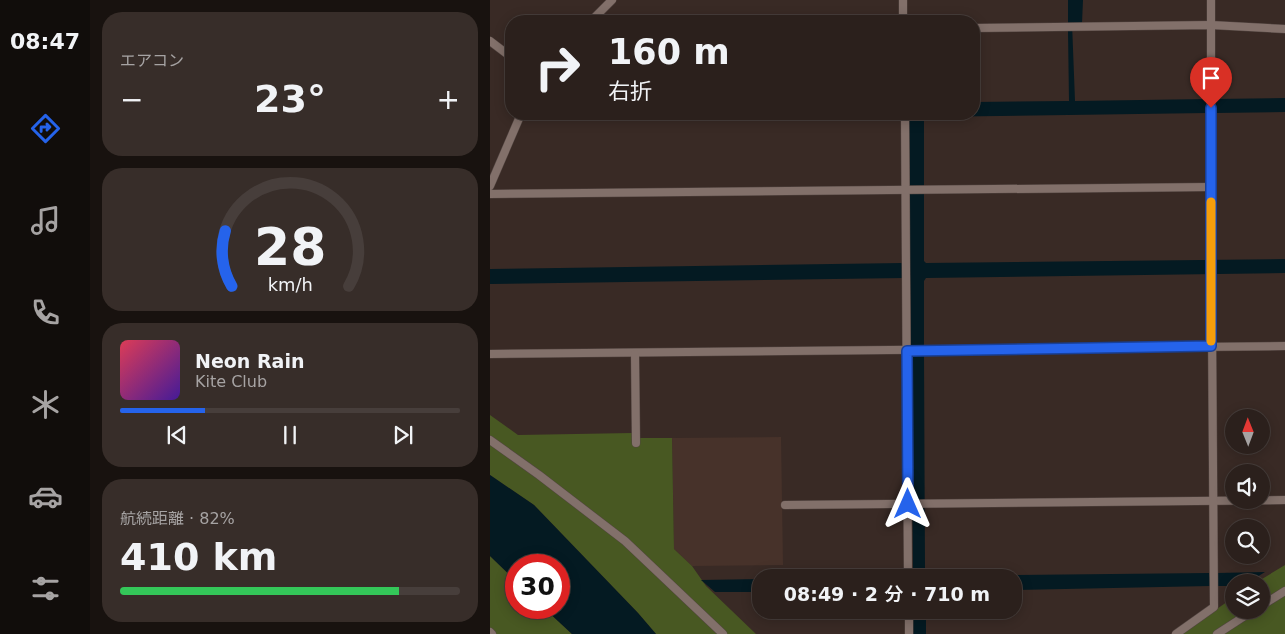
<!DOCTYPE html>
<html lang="ja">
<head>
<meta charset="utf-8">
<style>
	:root { --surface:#2b201c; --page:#372d29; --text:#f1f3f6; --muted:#a6a3a3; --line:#473e3b; --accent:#2563eb }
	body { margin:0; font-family:"DejaVu Sans","Noto Sans JP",sans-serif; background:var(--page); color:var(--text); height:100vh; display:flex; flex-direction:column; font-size:19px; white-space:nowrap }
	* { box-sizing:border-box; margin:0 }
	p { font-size:16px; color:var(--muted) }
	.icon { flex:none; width:28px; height:28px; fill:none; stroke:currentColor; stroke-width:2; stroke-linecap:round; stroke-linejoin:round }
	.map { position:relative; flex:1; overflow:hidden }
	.drawer { display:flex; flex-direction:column; gap:12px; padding:12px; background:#18120f; width:400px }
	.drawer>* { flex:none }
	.hud { position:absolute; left:15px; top:15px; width:475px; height:105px; border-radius:20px; box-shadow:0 2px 12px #0003,0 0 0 1px var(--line); background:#2b201c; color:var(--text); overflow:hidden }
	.needle { width:32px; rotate:359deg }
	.tools { position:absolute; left:735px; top:409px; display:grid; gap:10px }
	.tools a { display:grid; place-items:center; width:45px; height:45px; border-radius:50%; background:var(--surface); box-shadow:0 2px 12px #0003,0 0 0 1px var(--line); font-size:25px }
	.speed { position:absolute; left:15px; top:554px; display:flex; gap:10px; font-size:25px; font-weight:700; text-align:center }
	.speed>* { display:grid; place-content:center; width:65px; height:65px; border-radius:50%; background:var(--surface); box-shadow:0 2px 12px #0003,0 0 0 1px var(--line); line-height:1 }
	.speed .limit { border:8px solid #d22; background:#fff; color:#111 }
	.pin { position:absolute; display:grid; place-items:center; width:42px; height:42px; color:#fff; margin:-51px -21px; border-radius:50% 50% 50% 0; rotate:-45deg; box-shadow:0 0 5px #0007 }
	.pin .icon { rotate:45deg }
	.me { position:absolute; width:55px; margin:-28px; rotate:0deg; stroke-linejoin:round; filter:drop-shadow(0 0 4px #0008) }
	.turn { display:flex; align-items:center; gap:18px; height:105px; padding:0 20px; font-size:22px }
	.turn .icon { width:65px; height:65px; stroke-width:2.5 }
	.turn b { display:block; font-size:35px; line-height:42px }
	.big { font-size:38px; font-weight:600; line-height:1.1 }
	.drawer .card { flex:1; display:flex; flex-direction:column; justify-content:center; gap:8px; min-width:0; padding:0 18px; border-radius:20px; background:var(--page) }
	.drawer .dial { align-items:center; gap:0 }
	.dial svg { height:130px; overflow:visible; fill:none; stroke:var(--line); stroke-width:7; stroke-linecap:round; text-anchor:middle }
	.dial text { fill:var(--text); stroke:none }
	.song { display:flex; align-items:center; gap:15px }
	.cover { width:60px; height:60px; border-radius:8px; background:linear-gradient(135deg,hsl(350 70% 55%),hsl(260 70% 35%)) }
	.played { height:5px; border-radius:2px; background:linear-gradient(90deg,var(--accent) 25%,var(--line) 25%) }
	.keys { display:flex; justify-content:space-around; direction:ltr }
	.heat { display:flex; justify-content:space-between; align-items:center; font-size:28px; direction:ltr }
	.charge { height:8px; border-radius:4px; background:linear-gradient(90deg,#34c759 82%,var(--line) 0) }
	.trip { position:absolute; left:262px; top:569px; width:270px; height:50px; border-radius:20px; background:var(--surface); box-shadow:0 2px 12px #0003,0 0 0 1px var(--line); font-weight:600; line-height:50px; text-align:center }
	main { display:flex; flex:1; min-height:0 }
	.tabs { display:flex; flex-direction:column; width:90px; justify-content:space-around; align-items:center; background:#110d0b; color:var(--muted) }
	.tabs .icon { width:35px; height:35px }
	.tabs .on { color:var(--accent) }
	.tabs b { font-size:22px; color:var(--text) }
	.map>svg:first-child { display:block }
	.built { fill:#47322a }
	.green { fill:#485822 }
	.water { fill:#041a22 }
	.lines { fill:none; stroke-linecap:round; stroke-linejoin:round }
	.minor-casing { stroke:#524541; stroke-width:9 }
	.minor { stroke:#82706a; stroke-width:8 }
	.route-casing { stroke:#184099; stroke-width:12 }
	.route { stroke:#2563eb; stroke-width:9 }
	.slow { stroke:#f59e0b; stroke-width:9 }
</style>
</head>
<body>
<main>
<nav class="tabs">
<b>08:47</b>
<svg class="icon on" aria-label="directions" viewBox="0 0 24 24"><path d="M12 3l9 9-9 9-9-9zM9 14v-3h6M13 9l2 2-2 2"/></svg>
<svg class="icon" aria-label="music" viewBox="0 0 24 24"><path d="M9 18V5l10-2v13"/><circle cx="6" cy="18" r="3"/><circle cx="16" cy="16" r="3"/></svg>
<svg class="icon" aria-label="phone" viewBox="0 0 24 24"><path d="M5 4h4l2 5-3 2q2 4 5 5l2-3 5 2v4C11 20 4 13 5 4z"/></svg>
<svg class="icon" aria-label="climate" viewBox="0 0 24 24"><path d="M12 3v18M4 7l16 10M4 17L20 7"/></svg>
<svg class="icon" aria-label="car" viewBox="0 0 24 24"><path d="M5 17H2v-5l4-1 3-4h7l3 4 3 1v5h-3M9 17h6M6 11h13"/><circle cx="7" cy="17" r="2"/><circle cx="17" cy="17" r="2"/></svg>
<svg class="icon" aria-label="filters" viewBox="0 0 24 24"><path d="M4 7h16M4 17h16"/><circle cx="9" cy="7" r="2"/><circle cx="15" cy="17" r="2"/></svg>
</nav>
<section class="drawer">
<div class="card"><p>エアコン</p>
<div class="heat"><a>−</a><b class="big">23°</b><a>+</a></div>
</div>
<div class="card dial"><svg viewBox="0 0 100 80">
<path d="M14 69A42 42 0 1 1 86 69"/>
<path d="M14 69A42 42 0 0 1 10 35" stroke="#2563eb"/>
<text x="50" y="56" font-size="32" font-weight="700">28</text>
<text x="50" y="72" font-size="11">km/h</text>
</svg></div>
<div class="card">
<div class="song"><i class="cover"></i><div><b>Neon Rain</b><p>Kite Club</p></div></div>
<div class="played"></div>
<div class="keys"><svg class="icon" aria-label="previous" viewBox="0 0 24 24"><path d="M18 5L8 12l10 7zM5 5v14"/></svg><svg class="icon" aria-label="pause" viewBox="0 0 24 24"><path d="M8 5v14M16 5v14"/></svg><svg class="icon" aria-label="next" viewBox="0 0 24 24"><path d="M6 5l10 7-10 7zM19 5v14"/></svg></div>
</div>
<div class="card"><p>航続距離 · 82%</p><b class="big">410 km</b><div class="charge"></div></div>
</section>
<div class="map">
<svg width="795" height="634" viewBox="0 0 795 634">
	<rect width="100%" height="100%" fill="#392a25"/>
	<path class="built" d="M291,437L293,565L202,566L184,549L182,438Z"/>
	<g class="green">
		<path d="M0,415L28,435L142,433V438H182L184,549L202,566L216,586L266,634H166L148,613L44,505L0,475Z"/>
		<path d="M0,556L26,581V608H54L82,634H0Z"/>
		<path d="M795,565V634H691L744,597V610H771V582H767Z"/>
	</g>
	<g class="water">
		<path d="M578,0H593L592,23H582L585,101L717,99V105L725,99L795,98V112L725,113V108L717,107V113L434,117V261L436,263L795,259V273L436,278L434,281V347L429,348V353L434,354L435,572L440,576L719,573L720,578H727V573L775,572L759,582H744V586H727V581H720V586L524,590V578L423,577L421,354L426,353L421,347L420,273H414V278L0,284V269L413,263L414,269H420L419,114H484V102L579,101L578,31L580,30V23H578Z"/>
		<path d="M35,114H412V117L32,121Z"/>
		<path d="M0,475L44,505L148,613L166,634H82L54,608H69V565H26V581L0,556Z"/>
		<path d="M271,579V592H225L211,580Z"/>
		<rect x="423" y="610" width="13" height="24"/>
	</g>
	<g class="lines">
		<defs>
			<g id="minor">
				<path d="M413,0V21"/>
				<path d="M101,21L122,0"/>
				<path d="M484,28L721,25L795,29"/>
				<path d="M0,41L21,57"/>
				<path d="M415,114L418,578"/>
				<path d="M0,186L31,114"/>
				<path d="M0,194L721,187"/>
				<path d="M0,354L795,346"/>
				<path d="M145,354L146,443"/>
				<path d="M0,440L49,475L135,541L233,634"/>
				<path d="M295,505L795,500"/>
				<path d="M771,606L795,591"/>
				<path d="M419,610V634"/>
				<path d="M0,632L2,634"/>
				<path d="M686,634L724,607L721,187V0"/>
				<path d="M727,634L764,610"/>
			</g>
		</defs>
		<use href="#minor" class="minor-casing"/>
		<use href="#minor" class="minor"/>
	</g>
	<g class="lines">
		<defs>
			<path id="route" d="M418,504L417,351L721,346V108"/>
		</defs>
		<use href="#route" class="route-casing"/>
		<use href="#route" class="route"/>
		<path class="slow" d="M721,202V341"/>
	</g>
</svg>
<div class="tools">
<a><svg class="needle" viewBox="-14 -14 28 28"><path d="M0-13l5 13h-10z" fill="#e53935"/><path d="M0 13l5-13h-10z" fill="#a6a3a3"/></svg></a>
<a><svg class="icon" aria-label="sound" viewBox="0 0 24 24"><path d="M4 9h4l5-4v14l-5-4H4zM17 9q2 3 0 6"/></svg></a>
<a><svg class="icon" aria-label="search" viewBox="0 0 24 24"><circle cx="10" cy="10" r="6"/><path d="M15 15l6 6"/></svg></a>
<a><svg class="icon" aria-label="layers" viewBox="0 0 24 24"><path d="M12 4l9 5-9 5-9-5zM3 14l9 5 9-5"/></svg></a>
</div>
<div class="speed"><div class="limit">30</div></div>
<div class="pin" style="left:721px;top:108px;background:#d93025"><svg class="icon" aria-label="arrive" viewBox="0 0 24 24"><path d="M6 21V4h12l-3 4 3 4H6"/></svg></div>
<svg class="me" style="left:418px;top:504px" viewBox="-20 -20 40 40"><path d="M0-17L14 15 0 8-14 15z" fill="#2563eb" stroke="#fff" stroke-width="4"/></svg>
<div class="trip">08:49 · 2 分 · 710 m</div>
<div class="hud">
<div class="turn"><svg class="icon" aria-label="right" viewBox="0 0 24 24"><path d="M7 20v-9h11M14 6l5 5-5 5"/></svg><div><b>160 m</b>右折</div></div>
</div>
</div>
</main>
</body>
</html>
